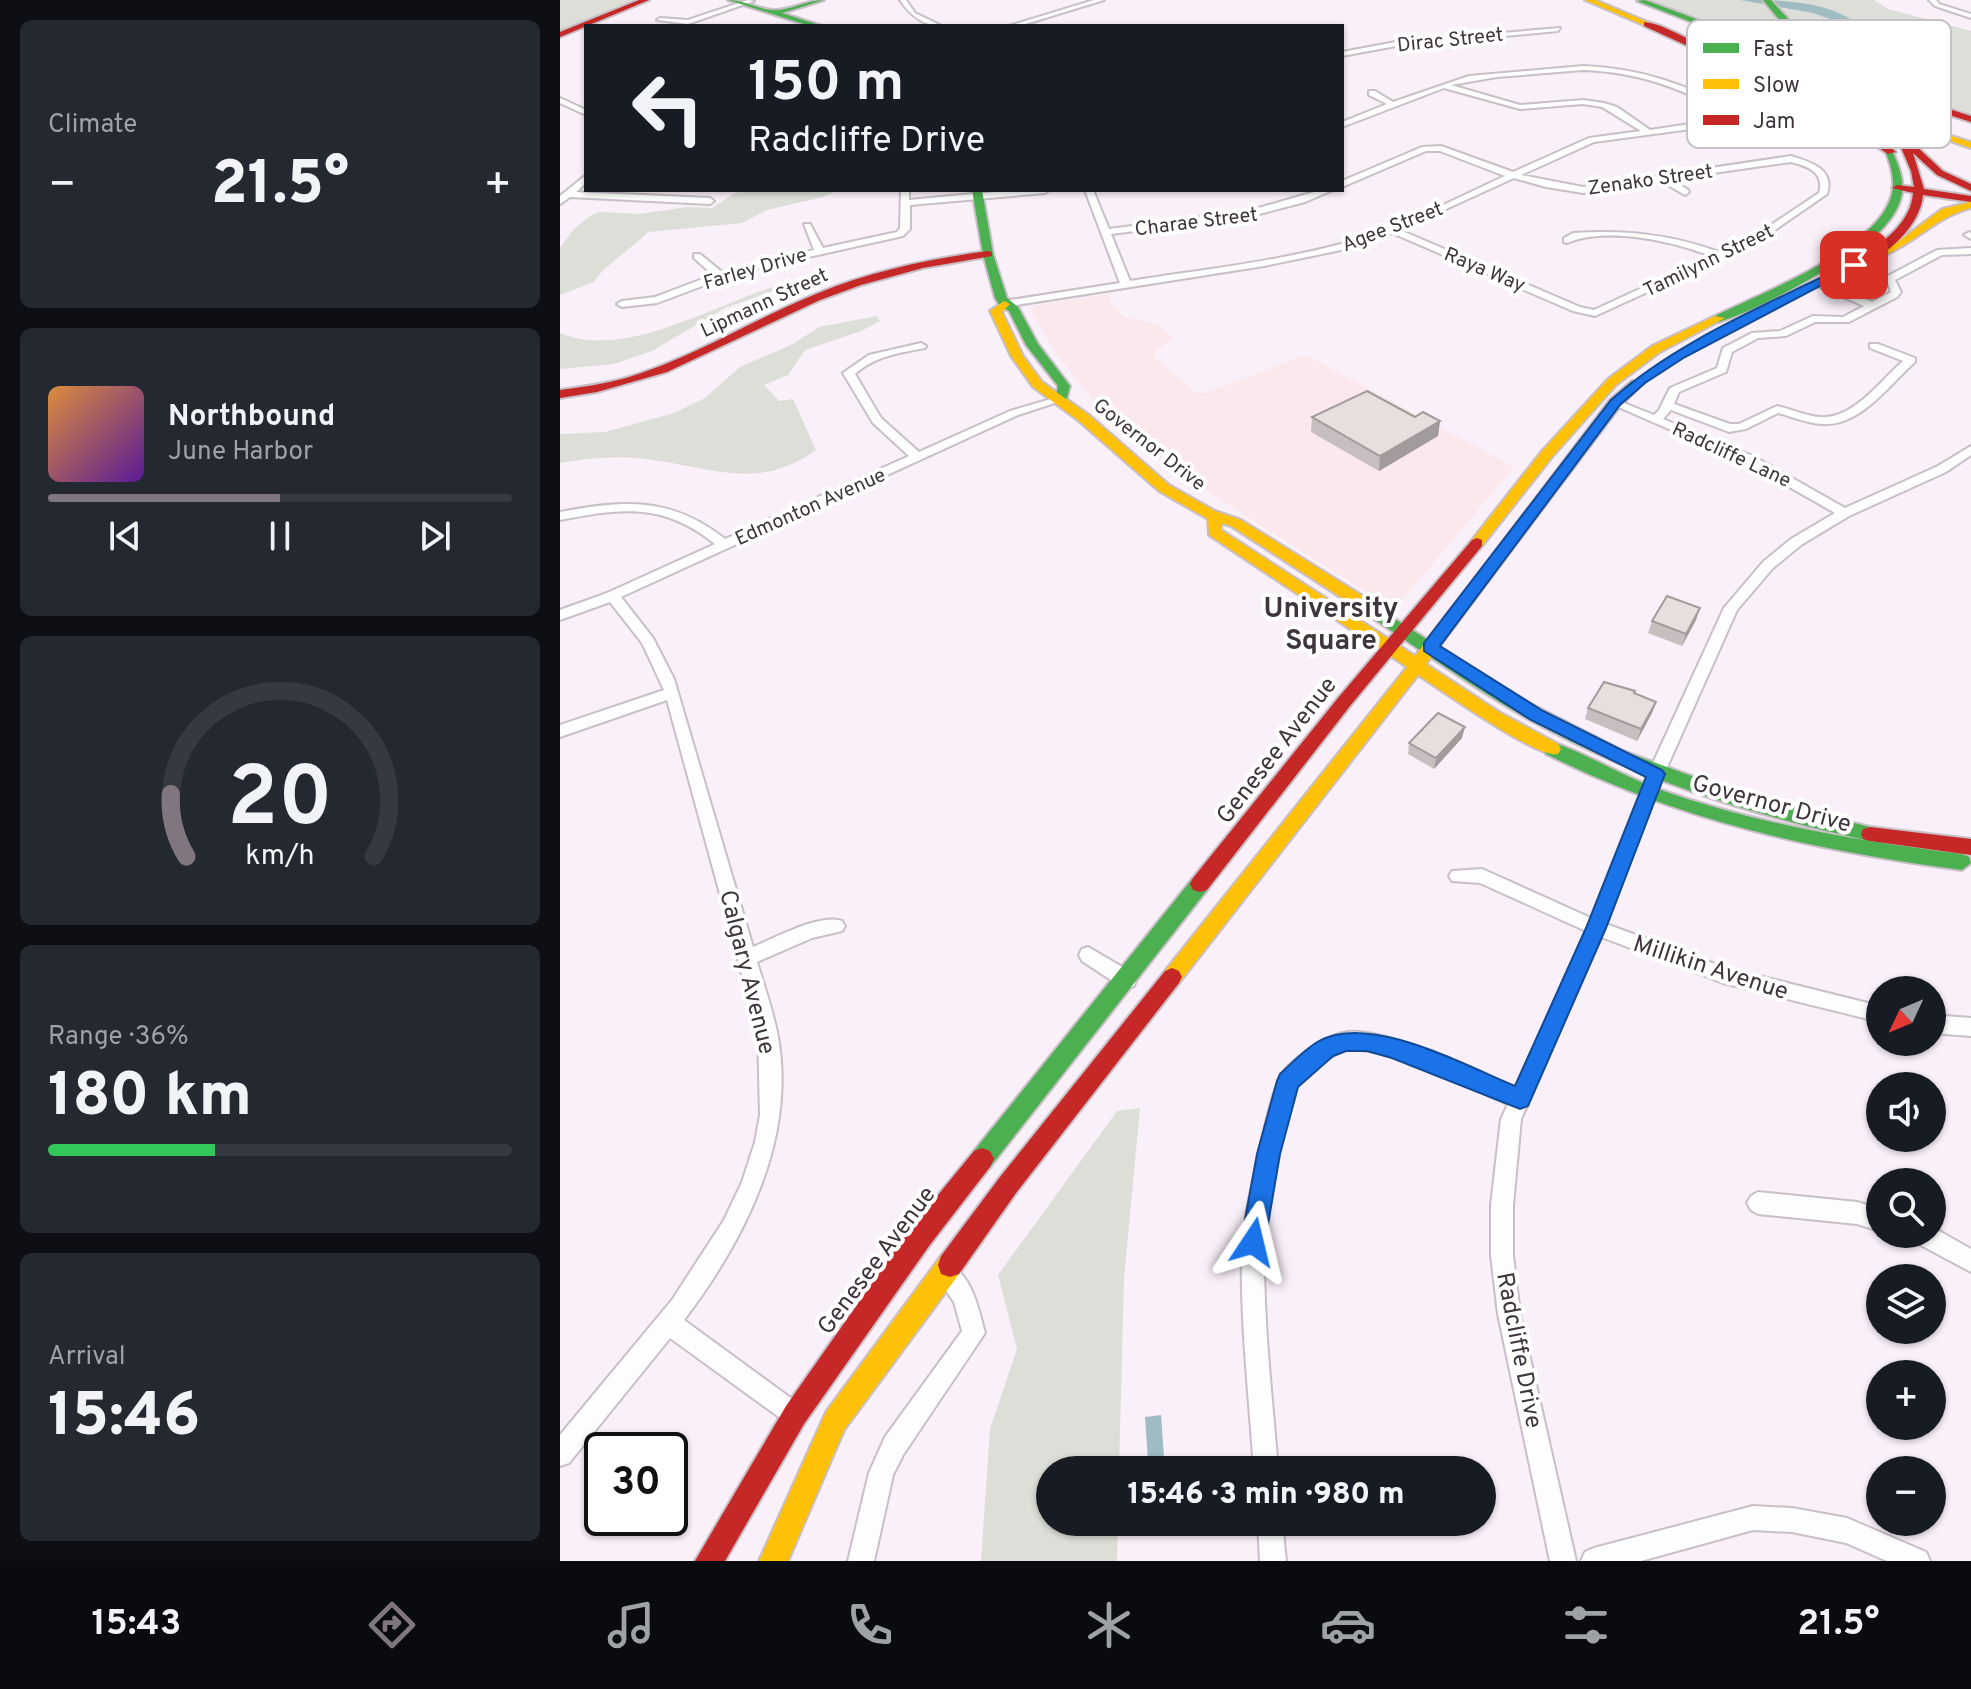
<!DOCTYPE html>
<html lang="en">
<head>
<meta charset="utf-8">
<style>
	:root { --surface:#171b24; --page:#242831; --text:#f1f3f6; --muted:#9ea1a6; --line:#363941; --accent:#807680 }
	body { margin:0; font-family:Overpass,sans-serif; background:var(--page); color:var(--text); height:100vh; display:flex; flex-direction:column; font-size:30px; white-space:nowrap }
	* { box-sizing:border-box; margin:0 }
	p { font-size:26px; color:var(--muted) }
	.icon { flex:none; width:44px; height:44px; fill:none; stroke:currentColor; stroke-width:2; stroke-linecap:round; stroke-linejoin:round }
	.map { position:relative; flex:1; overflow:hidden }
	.side { display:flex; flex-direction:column; gap:20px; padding:20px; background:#0d0f14; width:560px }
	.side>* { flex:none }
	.top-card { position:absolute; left:24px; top:24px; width:760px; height:168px; border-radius:0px; box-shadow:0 2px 6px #0004; background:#171b24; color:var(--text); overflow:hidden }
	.needle { width:52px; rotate:226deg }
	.controls { position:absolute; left:1306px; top:976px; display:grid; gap:16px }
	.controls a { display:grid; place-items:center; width:80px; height:80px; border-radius:50%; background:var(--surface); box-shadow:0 2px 6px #0004; font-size:40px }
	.speed { position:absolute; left:24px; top:1432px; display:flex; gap:16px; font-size:40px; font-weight:700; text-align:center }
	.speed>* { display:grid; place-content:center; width:104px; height:104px; border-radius:50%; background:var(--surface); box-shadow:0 2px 6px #0004; line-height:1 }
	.speed .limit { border:4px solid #111; border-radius:12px; background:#fff; color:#111 }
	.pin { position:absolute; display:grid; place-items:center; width:68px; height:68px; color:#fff; margin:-34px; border-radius:16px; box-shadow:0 4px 12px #0006 }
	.me { position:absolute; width:88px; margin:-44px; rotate:10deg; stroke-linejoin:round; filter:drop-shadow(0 0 6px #0008) }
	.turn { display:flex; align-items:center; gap:28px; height:168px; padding:0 32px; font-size:36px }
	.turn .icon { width:104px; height:104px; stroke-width:2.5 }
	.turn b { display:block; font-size:56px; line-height:68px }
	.big { font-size:60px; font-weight:800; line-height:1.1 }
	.side .tile { flex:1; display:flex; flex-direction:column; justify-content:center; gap:12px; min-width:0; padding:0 28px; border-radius:12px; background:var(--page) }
	.side .dial { align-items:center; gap:0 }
	.dial svg { height:208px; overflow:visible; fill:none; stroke:var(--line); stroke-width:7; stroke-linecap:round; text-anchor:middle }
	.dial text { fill:var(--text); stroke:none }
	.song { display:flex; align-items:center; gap:24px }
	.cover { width:96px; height:96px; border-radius:12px; background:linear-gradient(135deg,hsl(30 70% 55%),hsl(270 70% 35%)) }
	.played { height:8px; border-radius:4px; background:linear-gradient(90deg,var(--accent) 50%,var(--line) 50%) }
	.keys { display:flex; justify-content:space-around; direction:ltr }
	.heat { display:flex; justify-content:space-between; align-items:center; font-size:44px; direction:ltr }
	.charge { height:12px; border-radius:6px; background:linear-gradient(90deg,#34c759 36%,var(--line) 0) }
	.trip { position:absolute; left:476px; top:1456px; width:460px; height:80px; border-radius:40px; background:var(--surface); box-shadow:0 2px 6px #0004; font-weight:800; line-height:80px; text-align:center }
	.tabs { display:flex; height:128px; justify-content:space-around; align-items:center; background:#090b0e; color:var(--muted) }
	.tabs .icon { width:56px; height:56px }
	.tabs .selected { color:var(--accent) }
	.tabs b { font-size:36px; color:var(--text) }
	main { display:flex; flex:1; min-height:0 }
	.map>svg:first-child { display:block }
	.commercial { fill:#fbe8ec }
	.green { fill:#ddded7 }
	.water { fill:#a0bcc3 }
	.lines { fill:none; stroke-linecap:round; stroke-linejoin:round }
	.river { fill:#a0bcc3; fill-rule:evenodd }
	.street-casing { stroke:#c8bfc7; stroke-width:4 }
	.fast-casing { stroke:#c8bfc7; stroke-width:4 }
	.slow-casing { stroke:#c8bfc7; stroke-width:4 }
	.jam-casing { stroke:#c8bfc7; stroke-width:4 }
	.street { fill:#fefdfe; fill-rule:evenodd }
	.fast { fill:#4caf50; fill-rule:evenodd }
	.slow { fill:#ffc107; fill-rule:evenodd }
	.jam { fill:#c62828; fill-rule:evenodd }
	.slow-bridge-casing { stroke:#d3cdd3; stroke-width:10; stroke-linecap:butt }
	.slow-bridge { stroke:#ffc107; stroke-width:8 }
	.wall { fill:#c7bfbf }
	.shaded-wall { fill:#a29b9b }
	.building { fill:#e7dede; stroke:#a29b9b; stroke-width:2 }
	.route { fill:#1a73e8; stroke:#114b97; stroke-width:2 }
	.labels { text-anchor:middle; stroke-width:8; stroke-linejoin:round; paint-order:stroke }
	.far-street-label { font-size:20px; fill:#3f353e; stroke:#fff }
	.street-label { font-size:24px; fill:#3f353e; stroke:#fff }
	.quarter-label { font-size:28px; font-weight:bold; fill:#3f353e; stroke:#fff }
	.key { fill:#fff; stroke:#c5c2c5; stroke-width:2 }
	.key-label { font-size:22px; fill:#3f353e }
</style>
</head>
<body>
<main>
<section class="side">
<div class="tile"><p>Climate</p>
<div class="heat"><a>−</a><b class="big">21.5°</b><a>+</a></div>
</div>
<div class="tile">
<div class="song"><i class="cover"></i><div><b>Northbound</b><p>June Harbor</p></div></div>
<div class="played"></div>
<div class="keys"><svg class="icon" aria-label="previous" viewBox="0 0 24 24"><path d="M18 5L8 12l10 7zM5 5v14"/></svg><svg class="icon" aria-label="pause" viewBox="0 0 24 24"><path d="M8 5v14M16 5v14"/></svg><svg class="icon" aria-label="next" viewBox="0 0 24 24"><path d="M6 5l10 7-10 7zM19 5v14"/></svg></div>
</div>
<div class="tile dial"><svg viewBox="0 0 100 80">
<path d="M14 69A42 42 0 1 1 86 69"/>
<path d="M14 69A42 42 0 0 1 8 45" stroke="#807680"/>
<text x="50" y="56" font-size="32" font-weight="700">20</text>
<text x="50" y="72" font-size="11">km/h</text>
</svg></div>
<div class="tile"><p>Range · 36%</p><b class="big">180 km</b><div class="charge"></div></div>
<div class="tile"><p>Arrival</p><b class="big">15:46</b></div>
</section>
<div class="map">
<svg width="1411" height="1561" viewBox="0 0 1411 1561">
	<rect width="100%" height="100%" fill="#faf0fa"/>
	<path class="commercial" d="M549,294L551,305L565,317L599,325L612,338L595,352V358L635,392L646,393L746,355L954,467L837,606L822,602L592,456L541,410L495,352L471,311L474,306Z"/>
	<g class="green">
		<path d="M0,0H78L0,32Z"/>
		<path d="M1088,0H1314L1328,9L1411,31V123L1378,111L1316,75L1224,47Z"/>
		<path d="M192,190H278L263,197L207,210L182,223L88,232C73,248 42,267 34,282L0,295V248L14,229L30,216L39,212L80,214L127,207L152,208L175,193Z"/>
		<path d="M213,287V291L165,308L92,351L54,364L0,369V333C64,360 151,306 213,287Z"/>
		<path d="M317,316L320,321L301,331L245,350L228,375L204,385L219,401L233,399L256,450C197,492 151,467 86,459C58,455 28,458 0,463V434L45,432L114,413L145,398L180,367L233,344L259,327Z"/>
		<path d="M580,1108L564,1279L559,1470H490V1522H558L557,1561H421L430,1429L457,1349L438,1275L557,1111Z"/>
	</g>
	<path class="water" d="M601,1415L604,1457L588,1460L585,1417Z"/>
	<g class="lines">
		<path class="river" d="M1180,0C1216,0 1265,0 1295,22L1289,26L1253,13Z"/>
		<defs>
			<g id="street">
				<path d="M188,0L194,1L128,24L97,20L100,18L128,20Z"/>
				<path d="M340,0H346L355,13L382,26C363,26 350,15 340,0Z"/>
				<path d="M534,0H544L459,26H449Z"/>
				<path d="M1369,0H1376L1379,4L1411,14V18L1375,6Z"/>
				<path d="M1000,28L998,31L836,46L782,56V52L836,42Z"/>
				<path d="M1023,66C1081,68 1128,85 1178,113V120L1161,125L1034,142L961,175L1023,187L1231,156C1251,162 1275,169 1267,194L1199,241L1035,316L1013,311L832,233L786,249L704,266L444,307L439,304L444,301L560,283L525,190H533L549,229L688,211L761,190H773L745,202L688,217L551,234L570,281C640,270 713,262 781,244C838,230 892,200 945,176L880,151H866L782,187V181L862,147L881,146L953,172L1029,138L1081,131L1042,107L1023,104L960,109L884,88L782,127V122L827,104L809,95V91H815L833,102L909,76ZM1023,70C1078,72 1123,88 1171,116L1170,118L1090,130L1057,107L1044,103L1023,100L960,105L891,85L937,77ZM1231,162C1247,166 1265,172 1259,193L1193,237L1159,252C1110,234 1065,230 1013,233L1004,238V242L1007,243C1046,226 1112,241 1151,256L1034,310L1020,307L840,230L954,178L986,187L1023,193L1101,181L1125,195L1129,192L1128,190L1111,179Z"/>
				<path d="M0,98L26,110V115L0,103Z"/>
				<path d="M26,175V183L16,192L150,198L154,201L150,204L10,197L0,204V196Z"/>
				<path d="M341,190H349V200L456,190H489L485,193L350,205V229L343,236L177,273L97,303L62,307L57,304L62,301L95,297L153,275L134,258V254H140L162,272L254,250L244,224H250L263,248L337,232L340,228Z"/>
				<path d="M1409,232L1411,233V239L1404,235Z"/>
				<path d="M1411,248V254L1382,255L1335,280L1341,292L1337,297L1289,322H1255L1226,336L1198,338L1172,352L1166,372L1119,392L1114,404L1170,424H1179L1217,406C1231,409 1246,416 1260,417C1293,420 1321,380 1343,361L1310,348V344H1318L1355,358V362C1329,385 1300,427 1262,424C1247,423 1233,417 1218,413L1186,429L1169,432L1111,410L1103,419L1195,457L1285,508L1378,466L1411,446V455L1386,472L1289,516L1241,545L1213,568L1177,610L1104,774L1046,924L1163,967L1320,1006V1022L1163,983L1041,937L961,1119L953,1205V1255L960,1314L1016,1561H990L938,1314L931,1255V1205L941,1119L948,1104C913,1089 821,1044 787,1050C774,1052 747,1074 738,1085C728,1097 704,1224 704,1245C703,1320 712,1395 718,1470H694C689,1395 680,1320 682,1245C683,1222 711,1087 722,1073C737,1056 765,1035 788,1032C827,1028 916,1072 955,1088L1026,931L920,883L892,881L889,876L892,871L922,869L1031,918L1088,774L1164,608L1203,562L1231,539L1275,513L1187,463L1049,403L1059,401L1094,415L1099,410L1110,388L1157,368L1163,348L1192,333L1220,331L1253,316L1283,317L1304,306L1257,286V282H1265L1312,302L1331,292L1326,277L1377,250Z"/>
				<path d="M361,343L366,346L365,348C339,353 315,356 295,374L321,418L359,452L450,411L501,396L507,399L458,415L61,597L93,638L114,679L193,947C215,938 260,913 282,921L285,926L282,931L252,938L197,962C204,985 212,1008 217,1032C238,1136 185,1240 124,1320L243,1407L247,1415L243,1423L235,1427L227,1423L110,1338L9,1463L0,1466V1435L112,1300L164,1220L182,1182L195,1142L200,1115L198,1033L107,700L0,737V725L104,690L82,643L50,602L0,620V610L47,593L155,544C103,502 62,508 0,520V512C65,500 110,496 165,539L349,456L313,423L283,373L309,355Z"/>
				<path d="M528,947L574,974L576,980L574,986L567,988L560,986L522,961L519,955L522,949Z"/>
				<path d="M1372,1015L1411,1018V1036L1372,1033Z"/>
				<path d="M1198,1192L1297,1202L1320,1209V1231L1297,1224L1198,1214L1191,1210L1187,1203L1191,1196Z"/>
				<path d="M1372,1227L1411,1249V1272L1355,1242L1352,1234H1372Z"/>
				<path d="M384,1261C412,1273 418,1307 425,1333L343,1455L333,1475L314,1561H288L309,1473L325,1437L402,1331L394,1302L373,1272L376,1264Z"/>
				<path d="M1193,1506L1232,1508L1287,1518L1366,1552L1370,1561H1327L1286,1543L1232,1532L1193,1530L1081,1561H1021L1025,1552L1034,1548Z"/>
				<path d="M698,1522H722L726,1561H700Z"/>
			</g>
			<g id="fast">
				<path d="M168,0C184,0 197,9 213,10C229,11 247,0 264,0L222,13L262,26H250Z"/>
				<path d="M1085,0L1230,54L1231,56L1224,58L1077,1Z"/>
				<path d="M1203,0H1211C1244,38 1357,147 1341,198C1332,229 1299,249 1273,265C1239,286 1198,309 1159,322L1155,320V316C1202,293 1311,251 1330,200C1339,178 1326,149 1314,131C1282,84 1238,44 1203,0Z"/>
				<path d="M412,190H422L433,254L447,298L458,307L478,344L510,386L506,402L495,399L498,386L466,345L449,311L440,306L435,298L423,254Z"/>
				<path d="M1072,381L1082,384L1060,406L977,516H967V510L1050,400Z"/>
				<path d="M808,602L961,699L1063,751L1181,794L1310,827L1317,829L1319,834L1317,839L1310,841C1192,815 1078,779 972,721C913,688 858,648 802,611L800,607L802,603Z"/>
				<path d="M992,742C1028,754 1062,776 1098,789C1196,824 1299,841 1402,854L1409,857L1411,863L1402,870C1256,851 1118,820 986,754L983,749Z"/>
				<path d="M640,876L647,878L650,884L647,890L430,1167L422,1170L414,1167L410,1159L414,1151L633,878Z"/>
			</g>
			<g id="slow">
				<path d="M1025,0H1035L1109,31L1102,33Z"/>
				<path d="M1352,124L1411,142V148L1352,128Z"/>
				<path d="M1411,202V208C1372,218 1351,249 1309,261L1304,258L1335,244L1382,209Z"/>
				<path d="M444,301L450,304L442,312L463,356L482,382L529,415L609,485L655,511L681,520L814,603L816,607L814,611H802L671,526L661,523V530L855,656L967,510H977V516L866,664L939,712L998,744L1001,749L998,754C979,760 880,689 858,675L619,983L612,986L605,983L602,977L605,971L847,667L649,535L648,519L599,491L519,421L473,387L451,356L430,311Z"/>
				<path d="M1155,316L1165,318L1100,352L1056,385L992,457L922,546H912V540L982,451L1048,379L1092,346Z"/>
				<path d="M390,1253L399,1256L402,1265L399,1274L284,1430L228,1561H199L266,1412L381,1256Z"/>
			</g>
			<g id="jam">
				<path d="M79,0H89L0,37V32Z"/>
				<path d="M1084,22C1101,23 1120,36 1136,42C1201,70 1284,103 1336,152L1328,154L1241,98L1084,26Z"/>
				<path d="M1330,90L1411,116V122L1327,95Z"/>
				<path d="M1334,131H1340L1383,171L1411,184V191L1377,175L1353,153L1364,189L1411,196V202L1363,195C1361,221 1334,250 1311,260L1307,259V255C1327,238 1351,221 1353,193L1332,188L1337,185L1354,187L1351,171Z"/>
				<path d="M428,251L432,252V256L363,268L301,285L260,300L107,372L37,392L0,398V390C22,387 44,384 66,378C133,358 192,320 256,294C311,271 369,259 428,251Z"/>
				<path d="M917,538L922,540V546L790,706L647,890L640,892L633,890L630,884L633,878L778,698L912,540Z"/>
				<path d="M1310,827L1411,839V855L1310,841L1303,839L1301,834L1303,829Z"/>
				<path d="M612,968L619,971L622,977L619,983L456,1193L399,1274L390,1277L381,1274L378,1265L381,1256L440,1177L605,971Z"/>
				<path d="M422,1148L430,1151L434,1159L430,1167L369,1246L244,1424L165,1561H135L226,1406L351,1228L414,1151Z"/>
			</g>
		</defs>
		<use href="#street" class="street-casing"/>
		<use href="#fast" class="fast-casing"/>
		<use href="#slow" class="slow-casing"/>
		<use href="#jam" class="jam-casing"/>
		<use href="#street" class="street"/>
		<use href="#fast" class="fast"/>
		<use href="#slow" class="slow"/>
		<use href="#jam" class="jam"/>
		<defs>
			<g id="slow-bridge">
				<path d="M1227,56L1330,93"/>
				<path d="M1266,95L1317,114"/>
				<path d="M1301,100L1352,117"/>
			</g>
		</defs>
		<use href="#slow-bridge" class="slow-bridge-casing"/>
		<use href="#slow-bridge" class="slow-bridge"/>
	</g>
	<g class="wall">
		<path d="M752,417H855L880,421L878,436L819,471L751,432Z"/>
		<path d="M1136,620L1122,646L1088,633L1092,621Z"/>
		<path d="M1074,693L1096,702L1092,713L1077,741L1025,719L1028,708Z"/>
		<path d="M902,738L874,769L848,754L849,743Z"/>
	</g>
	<g class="shaded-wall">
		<path d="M880,421L878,436L819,471L820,456Z"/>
		<path d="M1140,608L1136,620L1122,646L1126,634Z"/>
		<path d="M1096,702L1092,713L1077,741L1081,729Z"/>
		<path d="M905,727L902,738L874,769L876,758Z"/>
	</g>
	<g class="building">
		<path d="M807,391L855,417L863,412L880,421L820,456L752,417Z"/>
		<path d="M1107,596L1140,608L1126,634L1092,621Z"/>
		<path d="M1044,682L1075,691L1074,693L1096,702L1081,729L1028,708Z"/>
		<path d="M878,713L905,727L876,758L849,743Z"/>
	</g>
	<path class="route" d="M1290,263L1300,265L1125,357L1085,383L1060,405L880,646L983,711L1102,770L1105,774L1046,928L968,1106L960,1109L832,1058L807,1051H786L773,1056L738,1087L720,1154L705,1242L702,1250L693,1254L684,1250L681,1242L697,1154L717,1081L720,1074C732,1063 745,1049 759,1041C810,1013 904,1065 955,1086L1026,928L1086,777L971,720L864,651V643L1051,400C1119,339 1210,304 1290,263Z"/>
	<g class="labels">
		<g class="far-street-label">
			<text transform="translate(890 39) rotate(-6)" y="7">Dirac Street</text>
			<text transform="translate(1090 179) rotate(-8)" y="7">Zenako Street</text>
			<text transform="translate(636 221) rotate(-7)" y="7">Charae Street</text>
			<text transform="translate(832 226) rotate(-21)" y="7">Agee Street</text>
			<text transform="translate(1148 260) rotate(-26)" y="7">Tamilynn Street</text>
			<text transform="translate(195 268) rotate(-16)" y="7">Farley Drive</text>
			<text transform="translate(925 269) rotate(23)" y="7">Raya Way</text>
			<text transform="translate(204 302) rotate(-25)" y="7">Lipmann Street</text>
			<text transform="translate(590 444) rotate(38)" y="7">Governor Drive</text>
			<text transform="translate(1172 454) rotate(25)" y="7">Radcliffe Lane</text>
			<text transform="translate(250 506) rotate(-24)" y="7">Edmonton Avenue</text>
		</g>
		<g class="street-label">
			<text transform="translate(716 750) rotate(-52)" y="8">Genesee Avenue</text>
			<text transform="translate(1212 803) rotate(15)" y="8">Governor Drive</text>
			<text transform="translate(1151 967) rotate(18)" y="8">Millikin Avenue</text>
			<text transform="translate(188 972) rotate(76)" y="8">Calgary Avenue</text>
			<text transform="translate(316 1260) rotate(-53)" y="8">Genesee Avenue</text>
			<text transform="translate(960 1350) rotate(79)" y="8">Radcliffe Drive</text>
		</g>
		<g class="quarter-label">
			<text x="771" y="617">University<tspan x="771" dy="32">Square</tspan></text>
		</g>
	</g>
	<rect x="1127" y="20" width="264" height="128" rx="12" class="key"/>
	<rect x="1143" y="43" width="36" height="10" fill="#4caf50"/>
	<rect x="1143" y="79" width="36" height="10" fill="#ffc107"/>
	<rect x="1143" y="115" width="36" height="10" fill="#c62828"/>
	<g class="key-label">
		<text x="1193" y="56">Fast</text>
		<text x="1193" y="92">Slow</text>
		<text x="1193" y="128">Jam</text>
	</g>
</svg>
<div class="controls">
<a><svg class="needle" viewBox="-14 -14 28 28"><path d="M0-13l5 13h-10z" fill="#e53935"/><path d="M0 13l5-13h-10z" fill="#9ea1a6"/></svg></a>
<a><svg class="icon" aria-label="sound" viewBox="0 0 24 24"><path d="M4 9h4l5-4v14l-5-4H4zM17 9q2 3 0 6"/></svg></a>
<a><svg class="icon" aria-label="search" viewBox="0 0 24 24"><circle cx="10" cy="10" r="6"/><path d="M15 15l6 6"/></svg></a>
<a><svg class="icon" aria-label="layers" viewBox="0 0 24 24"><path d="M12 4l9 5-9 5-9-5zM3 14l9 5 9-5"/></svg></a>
<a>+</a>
<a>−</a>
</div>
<div class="speed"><div class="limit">30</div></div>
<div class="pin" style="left:1294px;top:265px;background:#d93025"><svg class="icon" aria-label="arrive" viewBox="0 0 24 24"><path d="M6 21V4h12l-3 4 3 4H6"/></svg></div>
<svg class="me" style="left:693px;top:1242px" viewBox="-20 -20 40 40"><path d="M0-17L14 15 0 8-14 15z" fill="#1a73e8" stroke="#fff" stroke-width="4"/></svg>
<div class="trip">15:46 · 3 min · 980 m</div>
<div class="top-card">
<div class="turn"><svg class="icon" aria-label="left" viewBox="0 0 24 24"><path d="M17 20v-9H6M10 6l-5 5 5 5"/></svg><div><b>150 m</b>Radcliffe Drive</div></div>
</div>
</div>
</main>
<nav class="tabs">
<b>15:43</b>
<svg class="icon selected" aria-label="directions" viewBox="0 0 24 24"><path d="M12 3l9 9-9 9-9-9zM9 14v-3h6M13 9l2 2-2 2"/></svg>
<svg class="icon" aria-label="music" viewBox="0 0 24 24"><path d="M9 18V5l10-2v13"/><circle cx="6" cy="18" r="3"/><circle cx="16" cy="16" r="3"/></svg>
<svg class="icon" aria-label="phone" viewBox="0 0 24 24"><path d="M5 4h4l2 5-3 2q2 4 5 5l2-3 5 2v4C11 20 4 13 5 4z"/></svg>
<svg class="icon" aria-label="climate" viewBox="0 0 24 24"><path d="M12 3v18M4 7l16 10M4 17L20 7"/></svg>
<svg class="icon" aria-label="car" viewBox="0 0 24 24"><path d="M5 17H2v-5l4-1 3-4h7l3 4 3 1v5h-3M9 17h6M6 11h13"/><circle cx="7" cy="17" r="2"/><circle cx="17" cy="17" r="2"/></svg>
<svg class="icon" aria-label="filters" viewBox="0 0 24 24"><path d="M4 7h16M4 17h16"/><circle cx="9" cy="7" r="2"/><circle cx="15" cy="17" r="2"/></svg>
<b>21.5°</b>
</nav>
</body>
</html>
